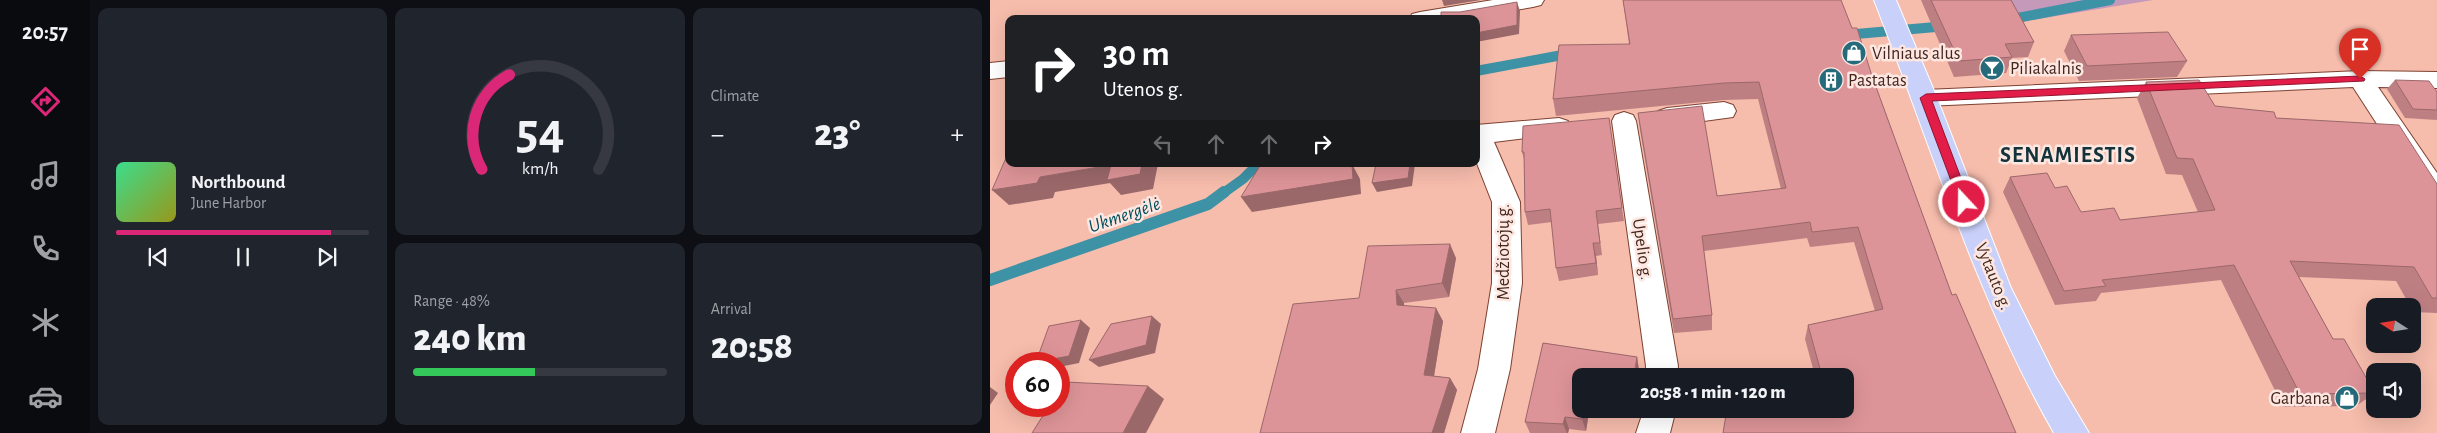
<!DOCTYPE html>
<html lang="en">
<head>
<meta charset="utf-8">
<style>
	:root { --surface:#171b24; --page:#20242c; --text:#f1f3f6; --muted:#9ea1a6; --line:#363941; --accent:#db2777 }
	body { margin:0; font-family:"Alegreya Sans",sans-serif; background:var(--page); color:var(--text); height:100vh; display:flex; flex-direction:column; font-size:19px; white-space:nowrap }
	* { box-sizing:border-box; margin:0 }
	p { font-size:16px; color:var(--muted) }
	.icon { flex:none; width:28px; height:28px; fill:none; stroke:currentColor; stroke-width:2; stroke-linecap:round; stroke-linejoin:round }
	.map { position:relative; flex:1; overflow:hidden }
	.details { display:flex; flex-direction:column; gap:8px; padding:8px; background:#0d0f14; width:900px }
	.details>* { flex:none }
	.hud { position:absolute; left:15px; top:15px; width:475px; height:152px; border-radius:10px; box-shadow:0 5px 20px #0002; background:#202124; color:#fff; overflow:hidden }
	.needle { width:32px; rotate:282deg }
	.fabs { position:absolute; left:1376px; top:298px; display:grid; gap:10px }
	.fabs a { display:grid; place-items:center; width:55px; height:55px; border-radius:10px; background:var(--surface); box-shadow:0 5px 20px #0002; font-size:25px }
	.speed { position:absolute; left:15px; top:352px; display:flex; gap:10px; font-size:25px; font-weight:700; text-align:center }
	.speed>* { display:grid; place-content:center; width:65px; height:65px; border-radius:50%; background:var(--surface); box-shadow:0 5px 20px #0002; line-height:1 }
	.speed .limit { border:8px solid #d22; background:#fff; color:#111 }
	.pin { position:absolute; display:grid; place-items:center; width:42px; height:42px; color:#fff; margin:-51px -21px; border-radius:50% 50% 50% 0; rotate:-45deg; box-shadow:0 0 5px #0007 }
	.pin .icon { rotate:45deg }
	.me { position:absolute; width:55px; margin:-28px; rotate:339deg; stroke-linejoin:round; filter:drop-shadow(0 0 4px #0008) }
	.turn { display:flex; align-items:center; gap:18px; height:105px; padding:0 15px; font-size:22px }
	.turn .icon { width:65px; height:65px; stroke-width:2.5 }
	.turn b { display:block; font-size:35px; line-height:42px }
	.lanes { display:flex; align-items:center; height:48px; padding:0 15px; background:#0003; justify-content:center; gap:25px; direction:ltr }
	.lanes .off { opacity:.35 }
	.big { font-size:38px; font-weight:800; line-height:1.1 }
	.details .tile { flex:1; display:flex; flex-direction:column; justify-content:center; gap:8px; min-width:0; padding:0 18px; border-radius:10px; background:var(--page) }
	.details .dial { align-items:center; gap:0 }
	.dial svg { height:130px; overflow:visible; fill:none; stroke:var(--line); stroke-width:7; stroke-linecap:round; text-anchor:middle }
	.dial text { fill:var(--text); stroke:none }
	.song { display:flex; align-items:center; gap:15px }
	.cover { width:60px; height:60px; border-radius:8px; background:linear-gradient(135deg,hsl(150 70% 55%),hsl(60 70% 35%)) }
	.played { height:5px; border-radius:2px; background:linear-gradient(90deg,var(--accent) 85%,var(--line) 85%) }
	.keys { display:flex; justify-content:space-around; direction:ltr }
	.heat { display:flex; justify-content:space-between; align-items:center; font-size:28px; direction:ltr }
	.charge { height:8px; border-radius:4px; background:linear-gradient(90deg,#34c759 48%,var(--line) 0) }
	.details .tiles { flex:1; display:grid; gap:8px; grid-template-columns:repeat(3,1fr) }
	.tile:first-child { grid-row:span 2 }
	.trip { position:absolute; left:582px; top:368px; width:282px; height:50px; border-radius:10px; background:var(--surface); box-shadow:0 5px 20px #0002; font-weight:800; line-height:50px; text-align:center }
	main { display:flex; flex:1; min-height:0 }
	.tab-bar { display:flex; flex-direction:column; width:90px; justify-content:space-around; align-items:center; background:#090b0e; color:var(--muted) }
	.tab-bar .icon { width:35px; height:35px }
	.tab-bar .current { color:var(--accent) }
	.tab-bar b { font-size:22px; color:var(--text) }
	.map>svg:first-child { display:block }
	.green { fill:#c599b9 }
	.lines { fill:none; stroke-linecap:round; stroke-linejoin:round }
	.stream-far1 { stroke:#3e92a6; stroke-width:10 }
	.stream { stroke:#3e92a6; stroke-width:12 }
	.street-casing { stroke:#7e4131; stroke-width:2 }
	.primary-casing { stroke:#fff; stroke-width:2 }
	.street { fill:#fff; fill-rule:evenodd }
	.primary { fill:#c9d1fb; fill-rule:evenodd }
	.wall { fill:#be7f83 }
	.shaded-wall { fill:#9b686a }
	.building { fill:#dd9498; stroke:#9b686a }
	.route { fill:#e11d48; stroke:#92132f }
	.labels { text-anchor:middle; stroke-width:5; stroke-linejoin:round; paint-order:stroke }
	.poi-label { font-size:18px; fill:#41261e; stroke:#fee7e0; text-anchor:start }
	.street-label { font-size:18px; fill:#41261e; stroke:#fee7e0 }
	.water-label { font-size:19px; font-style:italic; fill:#004e5d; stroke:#fee7e0 }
	.district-label { font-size:22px; font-weight:bold; letter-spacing:1px; fill:#13333b; stroke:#fee7e0 }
</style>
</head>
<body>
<main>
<nav class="tab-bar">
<b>20:57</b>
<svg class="icon current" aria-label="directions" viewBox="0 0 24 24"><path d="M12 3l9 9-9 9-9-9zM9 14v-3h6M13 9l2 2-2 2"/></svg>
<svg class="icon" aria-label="music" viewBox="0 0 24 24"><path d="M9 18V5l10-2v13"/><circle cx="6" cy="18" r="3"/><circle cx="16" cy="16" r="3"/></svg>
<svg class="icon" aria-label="phone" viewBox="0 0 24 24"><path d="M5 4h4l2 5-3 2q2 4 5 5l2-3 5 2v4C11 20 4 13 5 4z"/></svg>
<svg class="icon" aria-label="climate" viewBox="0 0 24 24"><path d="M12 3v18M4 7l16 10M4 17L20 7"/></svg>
<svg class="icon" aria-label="car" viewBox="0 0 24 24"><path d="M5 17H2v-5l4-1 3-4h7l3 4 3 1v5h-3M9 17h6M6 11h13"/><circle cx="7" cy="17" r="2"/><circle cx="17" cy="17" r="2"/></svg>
</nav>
<section class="details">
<div class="tiles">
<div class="tile">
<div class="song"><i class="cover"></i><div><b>Northbound</b><p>June Harbor</p></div></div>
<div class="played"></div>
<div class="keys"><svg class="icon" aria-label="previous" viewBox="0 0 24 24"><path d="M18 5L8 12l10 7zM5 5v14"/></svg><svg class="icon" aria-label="pause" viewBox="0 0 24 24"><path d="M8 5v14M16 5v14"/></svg><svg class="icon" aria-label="next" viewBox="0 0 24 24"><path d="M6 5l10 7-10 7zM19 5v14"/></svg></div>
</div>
<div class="tile dial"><svg viewBox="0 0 100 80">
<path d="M14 69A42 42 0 1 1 86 69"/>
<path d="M14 69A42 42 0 0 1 31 11" stroke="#db2777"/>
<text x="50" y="56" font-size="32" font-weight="700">54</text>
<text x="50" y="72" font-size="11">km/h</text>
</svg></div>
<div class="tile"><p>Climate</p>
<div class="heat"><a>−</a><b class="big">23°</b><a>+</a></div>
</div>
<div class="tile"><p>Range · 48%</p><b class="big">240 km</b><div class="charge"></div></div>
<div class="tile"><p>Arrival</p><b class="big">20:58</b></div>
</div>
</section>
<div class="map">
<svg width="1447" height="433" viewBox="0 0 1447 433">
	<rect width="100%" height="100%" fill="#f6bcac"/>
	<path class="green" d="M1006,0H1163L1005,26Z"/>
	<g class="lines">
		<g class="stream-far1">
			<path d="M1017,20L1120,0"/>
			<path d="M855,35L957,26"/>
			<path d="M486,71L583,53"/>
			<path d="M232,194L253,179L268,164"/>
		</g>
		<path class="stream" d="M0,280L218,204L234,192"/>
		<defs>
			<g id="street">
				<path d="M503,0H554L551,5L543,7L472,19H419L422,14L430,12Z"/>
				<path d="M19,61V77L0,79V63Z"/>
				<path d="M1370,71L1447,72V88L1388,87L1447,173V204L1437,201L1363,87L935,106L926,104L923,98L926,92L935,90Z"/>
				<path d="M734,102L743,105L746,111L743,117L677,126L668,123L665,117L668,111L677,108Z"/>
				<path d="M634,112L643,115L646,121L688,366L687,376H655L656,366L622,121L625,115Z"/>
				<path d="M569,118L578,121L582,127L578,133L504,142L530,202L532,283L520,369L505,433H471L488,369L502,283V202L486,161V125Z"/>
				<path d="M654,409H686L680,433H646Z"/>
			</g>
			<path id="primary" d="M884,0H906L947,98L1021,288L1065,376L1099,433H1064C986,297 941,145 884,0Z"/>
		</defs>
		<use href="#street" class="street-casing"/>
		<use href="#primary" class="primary-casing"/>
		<use href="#street" class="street"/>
		<use href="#primary" class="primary"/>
	</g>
	<g class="wall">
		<path d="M633,0L882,76L962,295L856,409V376H825L815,339L818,325L885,311L864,242L820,247L817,238L714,251L722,315V330L684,333L650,130L648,113L727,196L791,189L768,99L734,100L566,116L563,99L639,44Z"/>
		<path d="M931,0H1021L1044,42L1038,57L1022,58L1016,73L964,77Z"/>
		<path d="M1081,35L1197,61L1187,77L1089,81L1074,51Z"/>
		<path d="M1405,80L1447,92V120L1415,118L1397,89Z"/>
		<path d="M1156,82L1225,106L1286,118L1447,184V313L1423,312L1422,306H1420L1406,281L1309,277L1343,339L1385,393L1366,406L1293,407L1231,280L1111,293L1106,301L1065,305L1013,192L1020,177L1065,188L1091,212L1130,220L1208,212L1192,175L1176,174L1147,98Z"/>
		<path d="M619,118L634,221L608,224L612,255L606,256L608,275L569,281L566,268L562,222L538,225L535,212L534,159L532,152Z"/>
		<path d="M466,258L459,297L414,303V306L453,321L444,376L460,378L467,390L454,433L369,298Z"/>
		<path d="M553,343L647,357L649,370L648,376H591V409H643L642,414L599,412L596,431L579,429L578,433H540L535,422Z"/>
	</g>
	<g class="shaded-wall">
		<path d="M452,0H491L454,6Z"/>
		<path d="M527,2L530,11L529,34L486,42V33Z"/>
		<path d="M152,164H168L163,189L131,195L120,183L65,192L63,198L19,205L2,190L50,177L121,165Z"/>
		<path d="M362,164L370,179L371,194L262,212L251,197Z"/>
		<path d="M420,164H425L422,186L387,192L382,183Z"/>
		<path d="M603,243L606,256L608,275L606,263Z"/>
		<path d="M460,244L466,258L459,297L452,283Z"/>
		<path d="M406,290L414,303L415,318L407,305Z"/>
		<path d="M446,308L453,321L442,388L434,375Z"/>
		<path d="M162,316L171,324L165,353L109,367L99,360Z"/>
		<path d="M91,320L100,328L89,363L69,367V364H49L46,362Z"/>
		<path d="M647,357L649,370L648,376H644Z"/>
		<path d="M460,378L467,390L454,433H442Z"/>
		<path d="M158,386L174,399L156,433H133Z"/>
		<path d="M0,387L8,393L0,405Z"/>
		<path d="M594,409H598L599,412L596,431L592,419Z"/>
		<path d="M575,417L579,429L578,433H577L573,424Z"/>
	</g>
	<g class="building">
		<path d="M633,0H851L862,28H867L882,76L962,295L966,294L1026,433H733L737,409H856V376H832L818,325L893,309L868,227L822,232L820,222L712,236L722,315L683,319L648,113L712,106L727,196L796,188L769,82L734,83L563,99L569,45L640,44Z"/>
		<path d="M941,0H1021L1044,42L1015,44L1022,57L969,61Z"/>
		<path d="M527,2V25L486,33V19H451V12H470Z"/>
		<path d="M1178,32L1197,61L1097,66L1081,35Z"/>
		<path d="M1209,80L1225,106L1284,112L1286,118L1409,125L1447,184V298H1442L1424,267L1300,261L1343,339H1354L1385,393L1310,394L1244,265L1112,280L1116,286L1074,291L1020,177L1057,173L1065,188L1077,186L1091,212L1124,208L1130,220L1225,210L1203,159L1187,158L1156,82Z"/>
		<path d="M1405,80L1439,81L1447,92V110L1423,109Z"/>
		<path d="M619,118L632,208L606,211L610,243H603L606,263L566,268L560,209L535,212L534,152H532L533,126Z"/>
		<path d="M19,151V164H152L150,174L117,180L121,165L50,177L47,183L2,190Z"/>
		<path d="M271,164H362L363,179L251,197Z"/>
		<path d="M386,164H420L418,178L382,183Z"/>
		<path d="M460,244L452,283L406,290L407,305L446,308L434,375L460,378L442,433H270L303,304L369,298L378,246Z"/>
		<path d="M162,316L156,345L99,360L121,324Z"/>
		<path d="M91,320L79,356L46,362L59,326Z"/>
		<path d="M553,343L647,357L644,376H591V409H594L592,419L575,417L573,424L535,422Z"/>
		<path d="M744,370L784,376H743Z"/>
		<path d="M75,382L158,386L133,433H42L59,406H69V391Z"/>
	</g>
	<path class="route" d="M1370,76L1375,79L1374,81L942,101L980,202L974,206L969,202L930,98L936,94Z"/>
	<defs>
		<symbol id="shop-disc" viewBox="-11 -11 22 22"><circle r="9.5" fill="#266b7b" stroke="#fee7e0"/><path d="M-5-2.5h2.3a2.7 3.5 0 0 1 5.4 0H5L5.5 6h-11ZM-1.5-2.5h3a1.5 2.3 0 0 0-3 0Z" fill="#fff"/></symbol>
		<symbol id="bar-disc" viewBox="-11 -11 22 22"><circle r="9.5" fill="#266b7b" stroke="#fee7e0"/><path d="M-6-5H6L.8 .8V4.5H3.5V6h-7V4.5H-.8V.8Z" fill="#fff"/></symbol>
		<symbol id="building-disc" viewBox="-11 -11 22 22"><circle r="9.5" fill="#266b7b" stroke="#fee7e0"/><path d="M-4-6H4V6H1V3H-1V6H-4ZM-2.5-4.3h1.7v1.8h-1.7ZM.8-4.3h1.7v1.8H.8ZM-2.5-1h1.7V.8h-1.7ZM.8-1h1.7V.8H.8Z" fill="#fff"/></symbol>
	</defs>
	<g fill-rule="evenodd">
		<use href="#shop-disc" x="850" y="39" width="28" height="28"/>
		<use href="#bar-disc" x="988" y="54" width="28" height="28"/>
		<use href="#building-disc" x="827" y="66" width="28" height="28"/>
		<use href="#shop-disc" x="1343" y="384" width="28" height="28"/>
	</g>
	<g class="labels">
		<g class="poi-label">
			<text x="882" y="59">Vilniaus alus</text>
			<text x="1020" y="74">Piliakalnis</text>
			<text x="858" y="86">Pastatas</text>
			<text x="1340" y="404" text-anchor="end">Garbana</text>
		</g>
		<g class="street-label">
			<text transform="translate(653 249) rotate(82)" y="6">Upelio g.</text>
			<text transform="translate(513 252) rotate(-90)" y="6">Medžiotojų g.</text>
			<text transform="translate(1004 276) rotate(68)" y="6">Vytauto g.</text>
		</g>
		<g class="water-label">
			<text transform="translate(134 214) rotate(-19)" y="7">Ukmergėlė</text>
		</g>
		<g class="district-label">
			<text x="1078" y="162">SENAMIESTIS</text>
		</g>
	</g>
</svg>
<div class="fabs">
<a><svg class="needle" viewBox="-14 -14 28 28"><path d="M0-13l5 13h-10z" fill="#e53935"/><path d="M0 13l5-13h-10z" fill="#9ea1a6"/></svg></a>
<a><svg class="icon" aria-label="sound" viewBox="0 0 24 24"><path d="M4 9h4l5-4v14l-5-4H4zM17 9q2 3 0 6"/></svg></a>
</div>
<div class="speed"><div class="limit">60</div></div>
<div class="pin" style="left:1370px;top:79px;background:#d93025"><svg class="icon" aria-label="arrive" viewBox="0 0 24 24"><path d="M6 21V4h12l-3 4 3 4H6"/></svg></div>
<svg class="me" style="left:974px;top:202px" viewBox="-20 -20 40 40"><circle r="17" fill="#e11d48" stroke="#fff" stroke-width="3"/><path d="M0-11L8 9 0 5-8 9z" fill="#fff"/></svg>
<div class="trip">20:58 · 1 min · 120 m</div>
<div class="hud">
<div class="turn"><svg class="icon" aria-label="right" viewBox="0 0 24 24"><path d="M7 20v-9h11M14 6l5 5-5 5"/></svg><div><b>30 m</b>Utenos g.</div></div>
<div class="lanes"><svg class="icon off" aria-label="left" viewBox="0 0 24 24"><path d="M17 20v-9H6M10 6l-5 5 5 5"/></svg><svg class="icon off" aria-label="ahead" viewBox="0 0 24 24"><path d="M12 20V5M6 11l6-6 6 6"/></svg><svg class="icon off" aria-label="ahead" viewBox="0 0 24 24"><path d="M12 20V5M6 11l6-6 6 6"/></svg><svg class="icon" aria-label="right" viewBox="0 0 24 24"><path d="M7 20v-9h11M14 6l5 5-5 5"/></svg></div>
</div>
</div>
</main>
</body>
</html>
